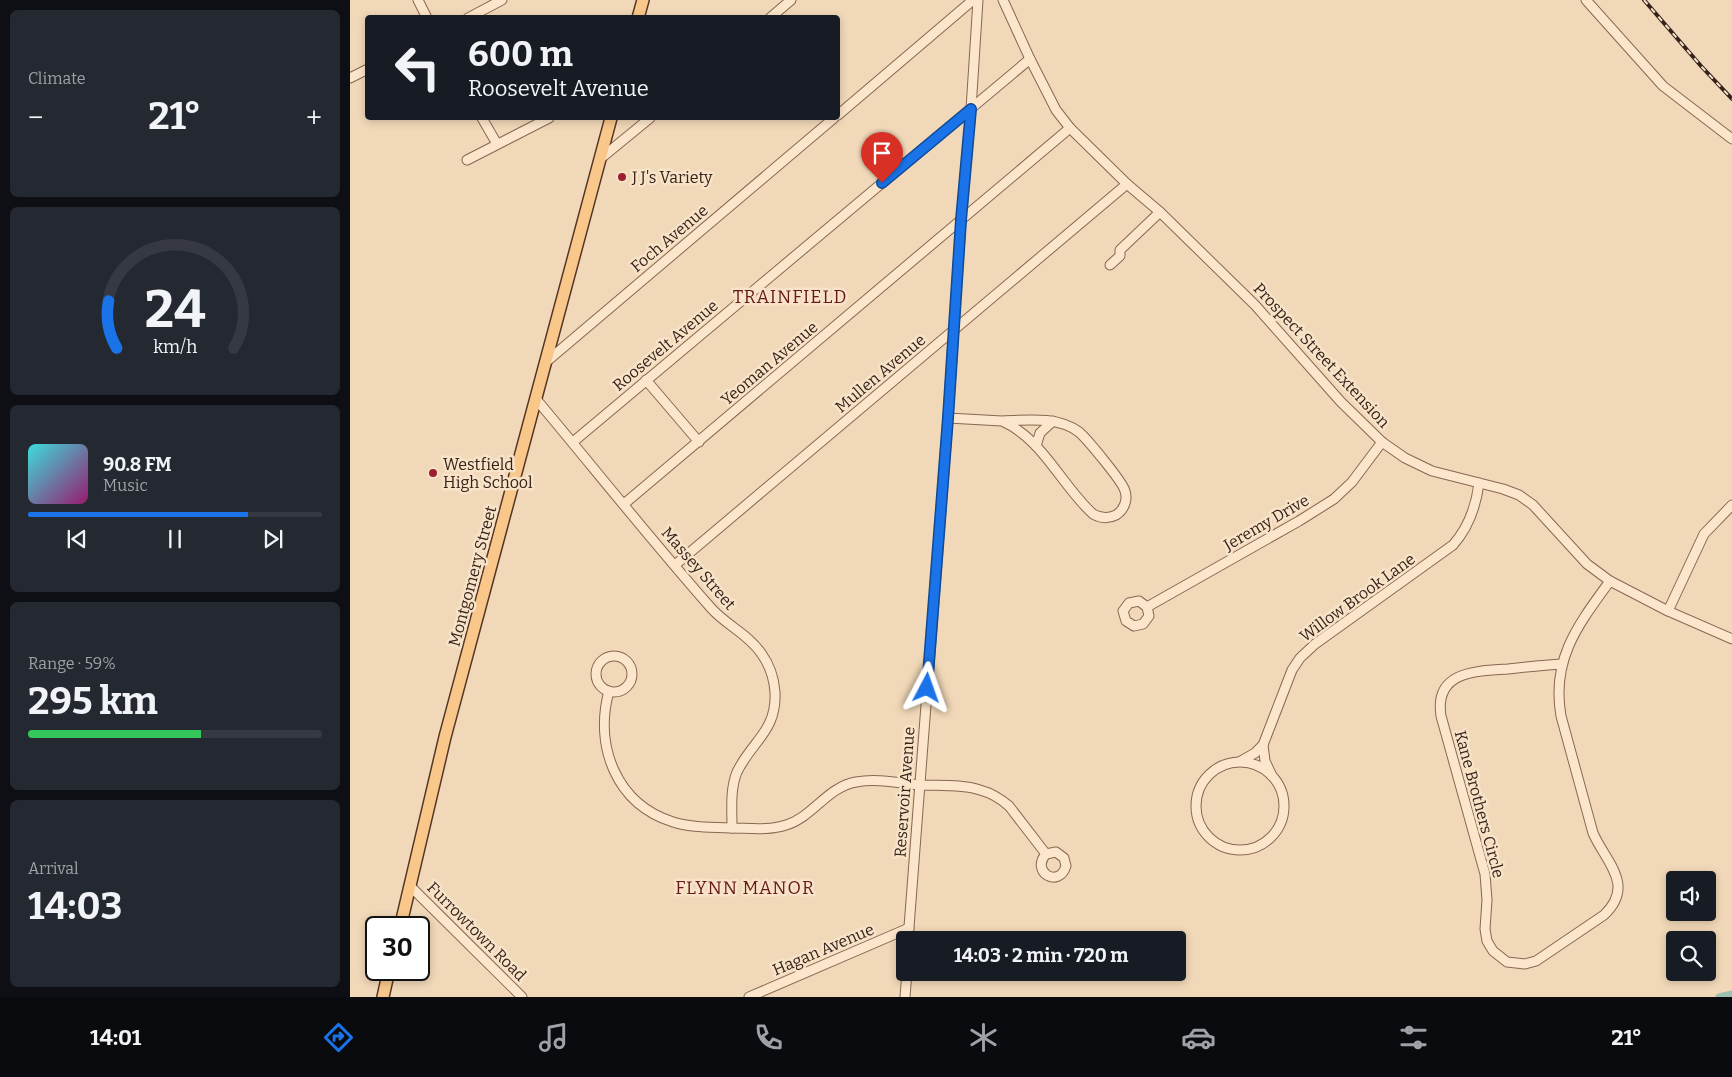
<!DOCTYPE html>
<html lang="en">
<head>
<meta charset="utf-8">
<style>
	:root { --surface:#171b24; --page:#242831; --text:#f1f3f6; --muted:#9ea1a6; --line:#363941; --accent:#1a73e8 }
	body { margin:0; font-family:Bitter,serif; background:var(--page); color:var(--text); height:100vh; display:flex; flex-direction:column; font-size:19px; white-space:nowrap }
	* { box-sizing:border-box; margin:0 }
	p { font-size:16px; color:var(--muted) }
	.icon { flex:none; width:28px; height:28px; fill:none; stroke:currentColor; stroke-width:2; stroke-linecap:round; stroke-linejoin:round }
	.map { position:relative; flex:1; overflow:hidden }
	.panel { display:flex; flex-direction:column; gap:10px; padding:10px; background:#0d0f14; width:350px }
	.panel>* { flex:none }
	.hud { position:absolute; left:15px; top:15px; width:475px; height:105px; border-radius:5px; box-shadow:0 2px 8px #0003; background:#171b24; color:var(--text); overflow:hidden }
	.buttons { position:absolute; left:1316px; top:871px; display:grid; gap:10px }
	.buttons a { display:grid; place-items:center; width:50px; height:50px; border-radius:5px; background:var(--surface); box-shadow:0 2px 8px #0003; font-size:25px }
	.speed { position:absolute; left:15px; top:916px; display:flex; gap:10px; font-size:25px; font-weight:700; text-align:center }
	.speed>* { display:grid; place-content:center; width:65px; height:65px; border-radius:50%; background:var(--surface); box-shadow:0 2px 8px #0003; line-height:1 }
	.speed .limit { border:2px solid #111; border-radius:8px; background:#fff; color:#111 }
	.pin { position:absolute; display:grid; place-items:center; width:42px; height:42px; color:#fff; margin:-51px -21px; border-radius:50% 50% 50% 0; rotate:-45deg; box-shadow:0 0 5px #0007 }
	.pin .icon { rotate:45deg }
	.me { position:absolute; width:55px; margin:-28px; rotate:4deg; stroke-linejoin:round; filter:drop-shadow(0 0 4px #0008) }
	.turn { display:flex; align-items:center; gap:18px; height:105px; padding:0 20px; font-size:22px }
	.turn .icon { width:65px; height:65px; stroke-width:2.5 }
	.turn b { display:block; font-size:35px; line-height:42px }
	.big { font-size:38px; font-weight:700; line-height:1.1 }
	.panel .tile { flex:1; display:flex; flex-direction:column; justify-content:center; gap:8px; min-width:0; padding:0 18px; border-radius:8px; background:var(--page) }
	.panel .dial { align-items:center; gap:0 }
	.dial svg { height:130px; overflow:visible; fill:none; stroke:var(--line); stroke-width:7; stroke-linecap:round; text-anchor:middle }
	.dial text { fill:var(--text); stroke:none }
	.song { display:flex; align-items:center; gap:15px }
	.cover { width:60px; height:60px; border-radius:8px; background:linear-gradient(135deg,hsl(180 70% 55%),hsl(320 70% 35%)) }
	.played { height:5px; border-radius:2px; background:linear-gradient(90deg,var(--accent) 75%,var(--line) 75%) }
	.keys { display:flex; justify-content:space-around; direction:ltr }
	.heat { display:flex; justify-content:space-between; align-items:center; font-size:28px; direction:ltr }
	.charge { height:8px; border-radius:4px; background:linear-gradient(90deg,#34c759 59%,var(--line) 0) }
	.trip { position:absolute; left:546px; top:931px; width:290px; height:50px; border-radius:5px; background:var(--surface); box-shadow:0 2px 8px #0003; font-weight:700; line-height:50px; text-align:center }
	.menu { display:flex; height:80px; justify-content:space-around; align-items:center; background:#090b0e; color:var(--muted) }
	.menu .icon { width:35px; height:35px }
	.menu .active { color:var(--accent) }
	.menu b { font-size:22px; color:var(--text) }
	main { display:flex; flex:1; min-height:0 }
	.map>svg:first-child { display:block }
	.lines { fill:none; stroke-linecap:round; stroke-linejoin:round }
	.canal { stroke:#9dc0b1; stroke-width:7 }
	.minor-casing { stroke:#886752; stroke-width:11 }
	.major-casing { stroke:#543627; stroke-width:14 }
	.minor { stroke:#fce6cb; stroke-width:9 }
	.major { stroke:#f9c78a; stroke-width:11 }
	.rail-casing { stroke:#352219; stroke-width:4 }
	.rail { stroke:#f8e3c8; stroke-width:2; stroke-dasharray:5.5; stroke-linecap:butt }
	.route-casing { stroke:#114b97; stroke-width:12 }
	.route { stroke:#1a73e8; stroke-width:9 }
	.poi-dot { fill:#9b1e31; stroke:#f8e3c8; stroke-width:2 }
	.labels { text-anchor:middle; stroke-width:5; stroke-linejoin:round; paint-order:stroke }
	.poi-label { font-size:16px; fill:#352219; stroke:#f8e3c8; text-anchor:start }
	.street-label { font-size:16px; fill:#352219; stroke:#f8e3c8 }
	.neighbourhood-label { font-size:18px; letter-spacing:1px; fill:#651a15; stroke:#f8e3c8 }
</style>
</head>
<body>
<main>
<section class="panel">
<div class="tile"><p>Climate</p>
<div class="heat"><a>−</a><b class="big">21°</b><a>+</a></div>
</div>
<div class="tile dial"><svg viewBox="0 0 100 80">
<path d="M14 69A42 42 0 1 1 86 69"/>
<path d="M14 69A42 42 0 0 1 9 40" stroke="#1a73e8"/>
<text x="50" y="56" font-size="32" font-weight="700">24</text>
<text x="50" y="72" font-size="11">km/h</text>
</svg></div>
<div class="tile">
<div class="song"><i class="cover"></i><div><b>90.8 FM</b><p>Music</p></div></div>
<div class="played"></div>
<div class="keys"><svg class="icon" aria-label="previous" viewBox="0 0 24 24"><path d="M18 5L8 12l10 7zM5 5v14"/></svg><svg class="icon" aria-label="pause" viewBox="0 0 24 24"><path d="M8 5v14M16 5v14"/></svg><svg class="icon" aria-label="next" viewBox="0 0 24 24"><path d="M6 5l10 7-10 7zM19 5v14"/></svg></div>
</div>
<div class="tile"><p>Range · 59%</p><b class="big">295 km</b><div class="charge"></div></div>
<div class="tile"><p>Arrival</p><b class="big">14:03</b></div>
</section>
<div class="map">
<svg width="1382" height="997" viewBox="0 0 1382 997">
	<rect width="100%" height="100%" fill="#f1d8b8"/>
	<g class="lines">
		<path class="canal" d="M1369,997L1382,994"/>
		<defs>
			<g id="minor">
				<path d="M68,0L77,18"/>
				<path d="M653,0L680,59L706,110L720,128L777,184L810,212L905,305L991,402L1032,442L1055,458L1082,471L1153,489L1169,495L1183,505L1237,564L1260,581L1318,611L1382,639"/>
				<path d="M1236,0L1313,86L1382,139"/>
				<path d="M118,18L152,0"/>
				<path d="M420,18L441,0"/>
				<path d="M0,78L18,69"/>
				<path d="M488,115L623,0"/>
				<path d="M132,118L147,144"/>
				<path d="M250,159L300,118"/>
				<path d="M117,160L199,118"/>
				<path d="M760,265L770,256V250L810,212"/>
				<path d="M196,362L484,118"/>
				<path d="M296,380L349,442"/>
				<path d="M186,399C244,468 301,540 361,608C376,625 398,634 411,653C419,664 424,678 425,692C427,731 402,741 387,772C380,789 382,809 382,828"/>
				<path d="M598,418L652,421C693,439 711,485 743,514C750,518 758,519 766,515C774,510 778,500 775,491C773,482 737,439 729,432C707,416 678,420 652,421"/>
				<path d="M223,442L680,59"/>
				<path d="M686,446L690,433L703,421"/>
				<path d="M274,504L720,128"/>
				<path d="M325,565L777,184"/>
				<path d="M797,607L789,601L779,603L773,611L776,621L784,626L793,624L799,616L797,607L949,521L984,499L1002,482L1032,442"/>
				<path d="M1318,611L1354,534L1382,505"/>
				<circle cx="264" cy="674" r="18"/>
				<path d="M1212,664C1194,665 1176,667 1158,669C1126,671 1084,671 1091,716L1135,874L1137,900L1135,929L1137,941L1143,951L1157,962L1175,964L1186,961L1254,915C1286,885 1255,861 1243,833L1211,716C1201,659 1228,625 1260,581"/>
				<path d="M259,691C244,746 266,804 323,822C341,828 361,827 380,828C398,828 418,831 436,825C463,817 477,787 506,782C527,778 548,783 570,785C589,786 611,784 630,790C641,793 651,799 659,806L696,854C680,872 709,889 716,866L714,858L706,852L696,854"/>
				<path d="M891,761L905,753L913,745"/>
				<circle cx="890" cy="806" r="44"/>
				<path d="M922,776L915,761L913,745L942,670L950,658L965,644L1103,545C1119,527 1126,507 1129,483"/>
				<path d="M60,886L172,997"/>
				<path d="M558,940L598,418L611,221L621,109L628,0"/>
				<path d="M399,997L559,928"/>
				<path d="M555,997L557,972"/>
			</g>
			<g id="major">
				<path d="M288,18L293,0"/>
				<path d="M50,928L95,737L261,118"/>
				<path d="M33,997L39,970"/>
			</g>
		</defs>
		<use href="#minor" class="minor-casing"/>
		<use href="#major" class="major-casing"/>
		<use href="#minor" class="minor"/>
		<use href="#major" class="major"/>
		<defs>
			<path id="rail" d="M1294,0L1351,66L1382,99"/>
		</defs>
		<use href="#rail" class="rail-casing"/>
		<use href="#rail" class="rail"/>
	</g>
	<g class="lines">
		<defs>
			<path id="route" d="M532,183L621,109L611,220L598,418L577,688"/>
		</defs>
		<use href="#route" class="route-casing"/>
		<use href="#route" class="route"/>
	</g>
	<g class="poi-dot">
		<circle cx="272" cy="177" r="5"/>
		<circle cx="83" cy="473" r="5"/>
	</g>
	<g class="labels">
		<g class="poi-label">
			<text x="282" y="183">J J's Variety</text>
			<text x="93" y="470">Westfield<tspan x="93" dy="18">High School</tspan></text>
		</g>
		<g class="street-label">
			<text transform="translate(319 238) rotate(-40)" y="6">Foch Avenue</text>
			<text transform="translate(315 345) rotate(-40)" y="6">Roosevelt Avenue</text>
			<text transform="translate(972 355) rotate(47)" y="6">Prospect Street Extension</text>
			<text transform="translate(419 363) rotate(-40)" y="6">Yeoman Avenue</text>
			<text transform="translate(530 373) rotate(-40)" y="6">Mullen Avenue</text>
			<text transform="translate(916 522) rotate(-30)" y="6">Jeremy Drive</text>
			<text transform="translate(349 568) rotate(49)" y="6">Massey Street</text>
			<text transform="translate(122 576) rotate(-75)" y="6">Montgomery Street</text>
			<text transform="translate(1007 597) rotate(-36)" y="6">Willow Brook Lane</text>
			<text transform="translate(554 792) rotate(-86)" y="6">Reservoir Avenue</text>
			<text transform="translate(1130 804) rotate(75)" y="6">Kane Brothers Circle</text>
			<text transform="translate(127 931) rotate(45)" y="6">Furrowtown Road</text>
			<text transform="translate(473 949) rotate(-23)" y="6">Hagan Avenue</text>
		</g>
		<g class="neighbourhood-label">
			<text x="440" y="303">TRAINFIELD</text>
			<text x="395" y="894">FLYNN MANOR</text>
		</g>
	</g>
</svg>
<div class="buttons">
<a><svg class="icon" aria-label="sound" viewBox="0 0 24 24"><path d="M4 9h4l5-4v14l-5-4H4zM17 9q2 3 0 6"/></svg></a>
<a><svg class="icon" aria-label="search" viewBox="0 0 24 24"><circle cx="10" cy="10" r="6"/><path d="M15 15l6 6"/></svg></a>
</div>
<div class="speed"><div class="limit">30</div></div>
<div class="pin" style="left:532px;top:183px;background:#d93025"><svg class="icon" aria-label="arrive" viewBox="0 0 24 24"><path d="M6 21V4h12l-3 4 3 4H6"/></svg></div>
<svg class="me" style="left:577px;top:688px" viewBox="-20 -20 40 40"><path d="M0-17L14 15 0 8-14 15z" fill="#1a73e8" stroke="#fff" stroke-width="4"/></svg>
<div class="trip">14:03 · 2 min · 720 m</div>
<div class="hud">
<div class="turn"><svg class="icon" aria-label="left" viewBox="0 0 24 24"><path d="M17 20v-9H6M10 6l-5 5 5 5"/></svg><div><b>600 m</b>Roosevelt Avenue</div></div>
</div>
</div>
</main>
<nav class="menu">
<b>14:01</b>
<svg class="icon active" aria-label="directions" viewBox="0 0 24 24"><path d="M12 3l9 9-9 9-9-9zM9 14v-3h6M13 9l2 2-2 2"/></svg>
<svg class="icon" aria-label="music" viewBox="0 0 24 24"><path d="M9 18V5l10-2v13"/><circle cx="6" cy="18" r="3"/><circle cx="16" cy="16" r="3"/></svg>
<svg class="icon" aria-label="phone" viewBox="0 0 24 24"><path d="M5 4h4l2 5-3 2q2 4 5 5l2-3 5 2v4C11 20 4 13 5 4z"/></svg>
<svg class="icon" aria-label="climate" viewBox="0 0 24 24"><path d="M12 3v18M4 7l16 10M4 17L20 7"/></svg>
<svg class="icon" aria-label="car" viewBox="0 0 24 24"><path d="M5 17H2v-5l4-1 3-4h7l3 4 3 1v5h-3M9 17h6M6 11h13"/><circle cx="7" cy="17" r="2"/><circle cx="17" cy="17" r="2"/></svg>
<svg class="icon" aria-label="filters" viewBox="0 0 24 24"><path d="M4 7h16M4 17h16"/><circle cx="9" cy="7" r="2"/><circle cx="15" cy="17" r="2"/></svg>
<b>21°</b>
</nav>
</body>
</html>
